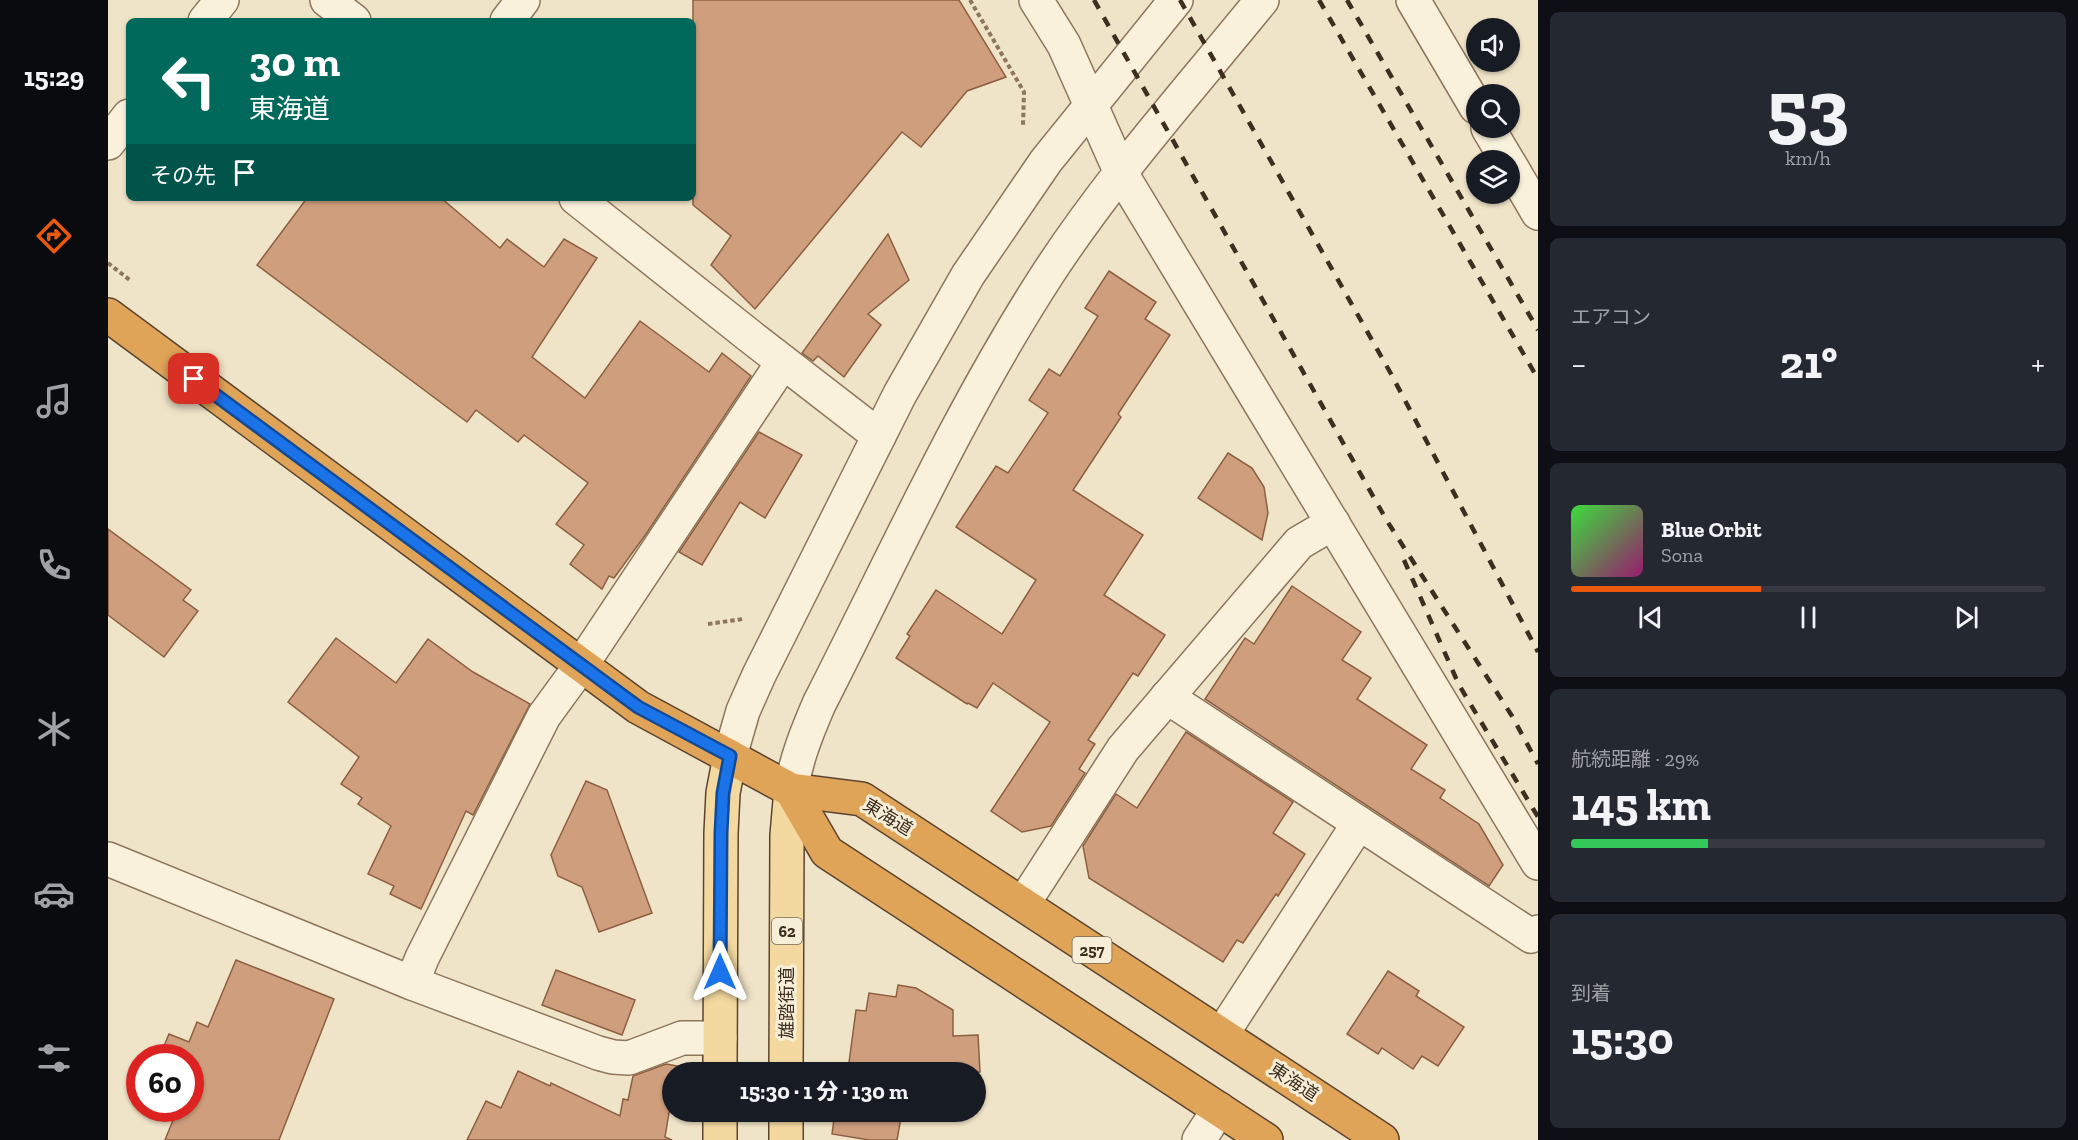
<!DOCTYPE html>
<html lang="ja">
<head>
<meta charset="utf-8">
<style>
	:root { --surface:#171b24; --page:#242831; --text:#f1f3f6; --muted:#9ea1a6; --line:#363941; --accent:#ea580c }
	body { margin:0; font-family:"Zilla Slab","Noto Sans JP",serif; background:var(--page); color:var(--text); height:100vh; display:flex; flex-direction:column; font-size:22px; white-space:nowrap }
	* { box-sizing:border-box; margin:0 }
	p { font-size:20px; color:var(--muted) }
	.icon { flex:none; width:33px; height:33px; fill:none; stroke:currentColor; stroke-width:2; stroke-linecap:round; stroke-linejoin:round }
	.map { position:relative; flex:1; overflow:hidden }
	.drawer { display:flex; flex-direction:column; gap:12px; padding:12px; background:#0d0f14; width:540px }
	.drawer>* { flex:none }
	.top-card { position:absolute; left:18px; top:18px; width:570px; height:183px; border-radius:9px; box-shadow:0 2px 4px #0004; background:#00695c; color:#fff; overflow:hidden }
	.tools { position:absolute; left:1358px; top:18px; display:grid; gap:12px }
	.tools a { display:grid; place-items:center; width:54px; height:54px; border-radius:50%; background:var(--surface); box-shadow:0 2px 4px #0004; font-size:30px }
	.speed { position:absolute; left:18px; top:1044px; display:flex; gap:12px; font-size:30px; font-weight:700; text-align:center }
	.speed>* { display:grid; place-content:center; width:78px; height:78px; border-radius:50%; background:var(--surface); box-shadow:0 2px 4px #0004; line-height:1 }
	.speed .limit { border:9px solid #d22; background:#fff; color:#111 }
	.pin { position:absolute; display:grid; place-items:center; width:51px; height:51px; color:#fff; margin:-26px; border-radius:12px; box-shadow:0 3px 9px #0006 }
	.me { position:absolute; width:66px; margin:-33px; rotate:0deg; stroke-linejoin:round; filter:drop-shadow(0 0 4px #0008) }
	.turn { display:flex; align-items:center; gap:21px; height:126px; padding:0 24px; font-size:27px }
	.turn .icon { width:78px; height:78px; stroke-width:2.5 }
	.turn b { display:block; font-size:42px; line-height:51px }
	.then { display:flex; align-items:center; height:57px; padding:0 24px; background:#0003; gap:12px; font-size:22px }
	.big { font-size:45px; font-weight:800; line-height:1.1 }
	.drawer .card { flex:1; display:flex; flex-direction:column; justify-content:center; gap:9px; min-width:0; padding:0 21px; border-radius:9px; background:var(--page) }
	.drawer .dial { align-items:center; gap:0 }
	.dial b { font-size:78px; line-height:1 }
	.song { display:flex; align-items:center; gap:18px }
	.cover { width:72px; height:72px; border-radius:9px; background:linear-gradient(135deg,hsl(120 70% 55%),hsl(320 70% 35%)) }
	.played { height:6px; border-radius:3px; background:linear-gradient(90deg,var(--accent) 40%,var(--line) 40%) }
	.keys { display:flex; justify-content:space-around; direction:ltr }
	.heat { display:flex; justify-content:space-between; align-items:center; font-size:33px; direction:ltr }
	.charge { height:9px; border-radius:4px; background:linear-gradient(90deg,#34c759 29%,var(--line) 0) }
	.trip { position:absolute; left:554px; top:1062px; width:324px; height:60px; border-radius:30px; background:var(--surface); box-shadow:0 2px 4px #0004; font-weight:800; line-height:60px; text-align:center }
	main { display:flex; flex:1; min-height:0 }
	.tabs { display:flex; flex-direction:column; width:108px; justify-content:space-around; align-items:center; background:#090b0e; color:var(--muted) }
	.tabs .icon { width:42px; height:42px }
	.tabs .on { color:var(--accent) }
	.tabs b { font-size:27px; color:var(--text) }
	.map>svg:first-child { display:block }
	.building { fill:#cf9f7d; stroke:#8d5f41; stroke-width:1.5 }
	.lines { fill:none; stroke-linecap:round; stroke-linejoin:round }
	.minor-casing { stroke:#8d765c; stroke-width:36 }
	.major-casing { stroke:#5b4430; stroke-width:36 }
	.highway-casing { stroke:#5b4430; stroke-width:36 }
	.path { stroke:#8d765c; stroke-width:4; stroke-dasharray:4.5 3; stroke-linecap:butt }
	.minor { stroke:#faf1dc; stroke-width:33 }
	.major { stroke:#f3d9a0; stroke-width:33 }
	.highway { stroke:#e0a458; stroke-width:33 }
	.rail { stroke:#3d2e20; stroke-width:4.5; stroke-dasharray:10 10; stroke-linecap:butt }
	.route-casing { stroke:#114b97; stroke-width:15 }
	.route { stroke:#1a73e8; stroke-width:10 }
	.labels { text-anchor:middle; stroke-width:6; stroke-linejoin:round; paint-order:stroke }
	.shield { fill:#f7eed8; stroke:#756857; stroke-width:1.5 }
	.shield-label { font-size:16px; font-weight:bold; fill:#3d2e20 }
	.street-label { font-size:18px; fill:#3d2e20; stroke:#f7eed8 }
</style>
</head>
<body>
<main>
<nav class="tabs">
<b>15:29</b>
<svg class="icon on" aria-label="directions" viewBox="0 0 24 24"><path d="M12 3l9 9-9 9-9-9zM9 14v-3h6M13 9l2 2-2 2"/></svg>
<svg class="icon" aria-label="music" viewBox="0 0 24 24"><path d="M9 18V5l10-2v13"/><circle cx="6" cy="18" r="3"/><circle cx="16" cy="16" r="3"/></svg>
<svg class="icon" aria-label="phone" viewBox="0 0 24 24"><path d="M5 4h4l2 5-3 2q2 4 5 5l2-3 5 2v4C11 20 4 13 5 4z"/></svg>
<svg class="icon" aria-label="climate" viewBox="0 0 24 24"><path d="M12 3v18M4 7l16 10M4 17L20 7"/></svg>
<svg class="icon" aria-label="car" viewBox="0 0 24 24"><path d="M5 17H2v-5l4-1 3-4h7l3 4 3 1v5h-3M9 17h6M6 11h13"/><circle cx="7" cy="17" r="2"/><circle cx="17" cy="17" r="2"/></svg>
<svg class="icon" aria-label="filters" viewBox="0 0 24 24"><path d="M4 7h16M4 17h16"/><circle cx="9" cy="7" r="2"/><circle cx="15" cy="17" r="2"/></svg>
</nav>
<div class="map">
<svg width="1430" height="1140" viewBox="0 0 1430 1140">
	<rect width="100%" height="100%" fill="#f0e4c8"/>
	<g class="building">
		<path d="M585,0H851L898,77L859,91L813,147L794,132L647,309L603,265L623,236L585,205Z"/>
		<path d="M199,198H333L392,248L399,239L436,267L456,239L489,258L424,357L477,398L532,321L601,372L614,353L643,376L538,534L506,578L501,576L494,589L462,564L476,545L448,524L480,483L416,435L410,442L368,410L359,422L149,265Z"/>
		<path d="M780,234L801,280L760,314L773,325L736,377L710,356L705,361L694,353Z"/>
		<path d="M1001,271L1048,302L1037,319L1062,335L1010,414L1013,417L965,490L1035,535L996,595L1057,635L1030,676L1025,673L980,740L987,744L971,769L977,773L943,826L914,832L883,811L942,722L885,683L869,708L860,703L859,704L788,658L802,636L799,634L828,590L894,634L928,580L848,527L888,466L900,473L940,413L921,400L941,369L952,376L990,316L977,308Z"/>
		<path d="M651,432L694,455L657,518L632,502L594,565L571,552Z"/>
		<path d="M1120,453L1144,468L1156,487L1160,513L1154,540L1090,498Z"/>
		<path d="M0,529L83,590L75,600L90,611L56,657L0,615Z"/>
		<path d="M1184,586L1253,632L1234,660L1263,678L1249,699L1319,745L1303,769L1337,790L1332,798L1371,824L1395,865L1381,886L1097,699L1137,638L1146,644Z"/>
		<path d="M228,638L288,683L320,639L365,672L422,704L365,815L358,811L313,909L282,894L286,886L260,874L283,826L250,804L254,798L233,784L251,757L180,702Z"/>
		<path d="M1078,732L1185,802L1165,833L1197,854L1170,896L1168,894L1135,943L1129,940L1115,962L981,878L975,846L1008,794L1029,808Z"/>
		<path d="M478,781L499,790L544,913L491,932L474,887L450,876L443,855Z"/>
		<path d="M128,960L226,999L171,1140H57L70,1108H82V1058H51L61,1034L81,1042L89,1022L100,1027Z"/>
		<path d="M448,970L527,1000L514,1035L434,1005Z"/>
		<path d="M1280,971L1311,991L1308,996L1356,1027L1330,1066L1314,1056L1305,1069L1274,1048L1270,1054L1239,1034Z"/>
		<path d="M790,985L808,988L845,1010V1036L870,1035L872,1072H732L733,1069L740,1070L748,1010L758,1011L761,993L788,997Z"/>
		<path d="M558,1064L570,1066L568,1072H564V1095L557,1137L564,1140H359L378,1101L393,1108L410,1071L442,1086L443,1083L512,1116L515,1099L520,1100L525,1076Z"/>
		<path d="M727,1112H794L789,1140H761L724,1134Z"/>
	</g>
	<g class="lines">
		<defs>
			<g id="minor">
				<path d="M219,0L246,21"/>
				<path d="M928,0L956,45L1013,173L1430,863"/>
				<path d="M1305,0L1368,107"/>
				<path d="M97,21L114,0"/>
				<path d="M399,21L415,0"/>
				<path d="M1380,128L1399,160"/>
				<path d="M0,143L21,116"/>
				<path d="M1401,163L1430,213"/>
				<path d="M468,198L643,337L771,436"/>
				<path d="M1059,697L1423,936L1430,932"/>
				<path d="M622,756L635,711L651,675L792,394L860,275L938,161L1068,0"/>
				<path d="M683,790C688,759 699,732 711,704C785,559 851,411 939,275C1002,178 1081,90 1154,0"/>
				<path d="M0,859L304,983L490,1053L505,1057L521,1058L574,1038H612"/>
				<path d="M915,904L1015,749L1191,543L1225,523"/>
				<path d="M304,983L314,958L436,716L474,664L675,362"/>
				<path d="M1114,1034L1251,823"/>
				<path d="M1091,1140L1111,1109"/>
			</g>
			<g id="major">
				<path d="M612,1072L613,833L615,793L622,756"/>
				<path d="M678,1072L679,835L683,790"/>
				<path d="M612,1140V1112"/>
				<path d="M678,1140V1112"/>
			</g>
			<g id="highway">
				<path d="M0,315L530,707L683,790L754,799L1274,1140"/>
				<path d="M683,790L719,852L1158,1140"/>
			</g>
		</defs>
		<use href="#minor" class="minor-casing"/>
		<use href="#major" class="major-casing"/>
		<use href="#highway" class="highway-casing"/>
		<g class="path">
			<path d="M862,0L916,92L915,126"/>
			<path d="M0,263L23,281"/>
			<path d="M600,624L635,619"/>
		</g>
		<use href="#minor" class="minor"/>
		<use href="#major" class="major"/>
		<use href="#highway" class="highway"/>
		<g class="rail">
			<path d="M986,0L1279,521L1404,716L1430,764"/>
			<path d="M1072,0L1282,372L1430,652"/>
			<path d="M1211,0L1430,379"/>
			<path d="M1239,0L1430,330"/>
			<path d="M1296,560L1351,685L1430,817"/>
		</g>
	</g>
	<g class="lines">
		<defs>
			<path id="route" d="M86,379L530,707L622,756L615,793L613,833L612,972"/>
		</defs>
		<use href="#route" class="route-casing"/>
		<use href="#route" class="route"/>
	</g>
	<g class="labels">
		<g class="shield">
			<rect x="664" y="918" width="30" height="26" rx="4.5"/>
			<rect x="964.5" y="937" width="39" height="26" rx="4.5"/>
		</g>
		<g class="shield-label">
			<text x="679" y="937">62</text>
			<text x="984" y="956">257</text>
		</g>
		<g class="street-label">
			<text transform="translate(780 817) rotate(31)" y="6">東海道</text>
			<text transform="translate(679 1003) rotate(-90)" y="6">雄踏街道</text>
			<text transform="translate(1186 1082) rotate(33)" y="6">東海道</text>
		</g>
	</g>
</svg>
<div class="tools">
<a><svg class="icon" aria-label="sound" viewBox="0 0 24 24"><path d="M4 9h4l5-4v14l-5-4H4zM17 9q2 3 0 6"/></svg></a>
<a><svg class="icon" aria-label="search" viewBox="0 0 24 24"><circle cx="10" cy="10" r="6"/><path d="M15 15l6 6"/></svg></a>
<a><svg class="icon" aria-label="layers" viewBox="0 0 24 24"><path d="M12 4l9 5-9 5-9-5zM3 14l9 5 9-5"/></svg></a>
</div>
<div class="speed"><div class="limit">60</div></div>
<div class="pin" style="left:86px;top:379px;background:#d93025"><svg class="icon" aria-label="arrive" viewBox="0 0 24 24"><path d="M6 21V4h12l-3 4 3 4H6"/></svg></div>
<svg class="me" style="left:612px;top:972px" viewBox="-20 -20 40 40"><path d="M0-17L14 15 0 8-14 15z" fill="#1a73e8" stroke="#fff" stroke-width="4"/></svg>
<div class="trip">15:30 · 1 分 · 130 m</div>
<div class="top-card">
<div class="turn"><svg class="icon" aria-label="left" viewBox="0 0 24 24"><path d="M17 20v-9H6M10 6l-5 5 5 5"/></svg><div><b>30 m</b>東海道</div></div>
<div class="then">その先<svg class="icon" aria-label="arrive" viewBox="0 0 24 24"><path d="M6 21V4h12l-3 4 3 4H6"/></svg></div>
</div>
</div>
<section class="drawer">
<div class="card dial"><b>53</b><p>km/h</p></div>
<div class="card"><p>エアコン</p>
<div class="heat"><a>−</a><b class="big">21°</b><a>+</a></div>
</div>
<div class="card">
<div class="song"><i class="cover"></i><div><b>Blue Orbit</b><p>Sona</p></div></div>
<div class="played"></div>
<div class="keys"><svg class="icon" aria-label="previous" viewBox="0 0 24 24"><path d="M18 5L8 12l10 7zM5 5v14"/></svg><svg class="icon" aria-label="pause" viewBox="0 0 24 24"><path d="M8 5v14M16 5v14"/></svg><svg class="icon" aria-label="next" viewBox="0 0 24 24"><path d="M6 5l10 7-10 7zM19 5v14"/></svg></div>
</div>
<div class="card"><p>航続距離 · 29%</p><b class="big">145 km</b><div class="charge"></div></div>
<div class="card"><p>到着</p><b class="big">15:30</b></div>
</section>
</main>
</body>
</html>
